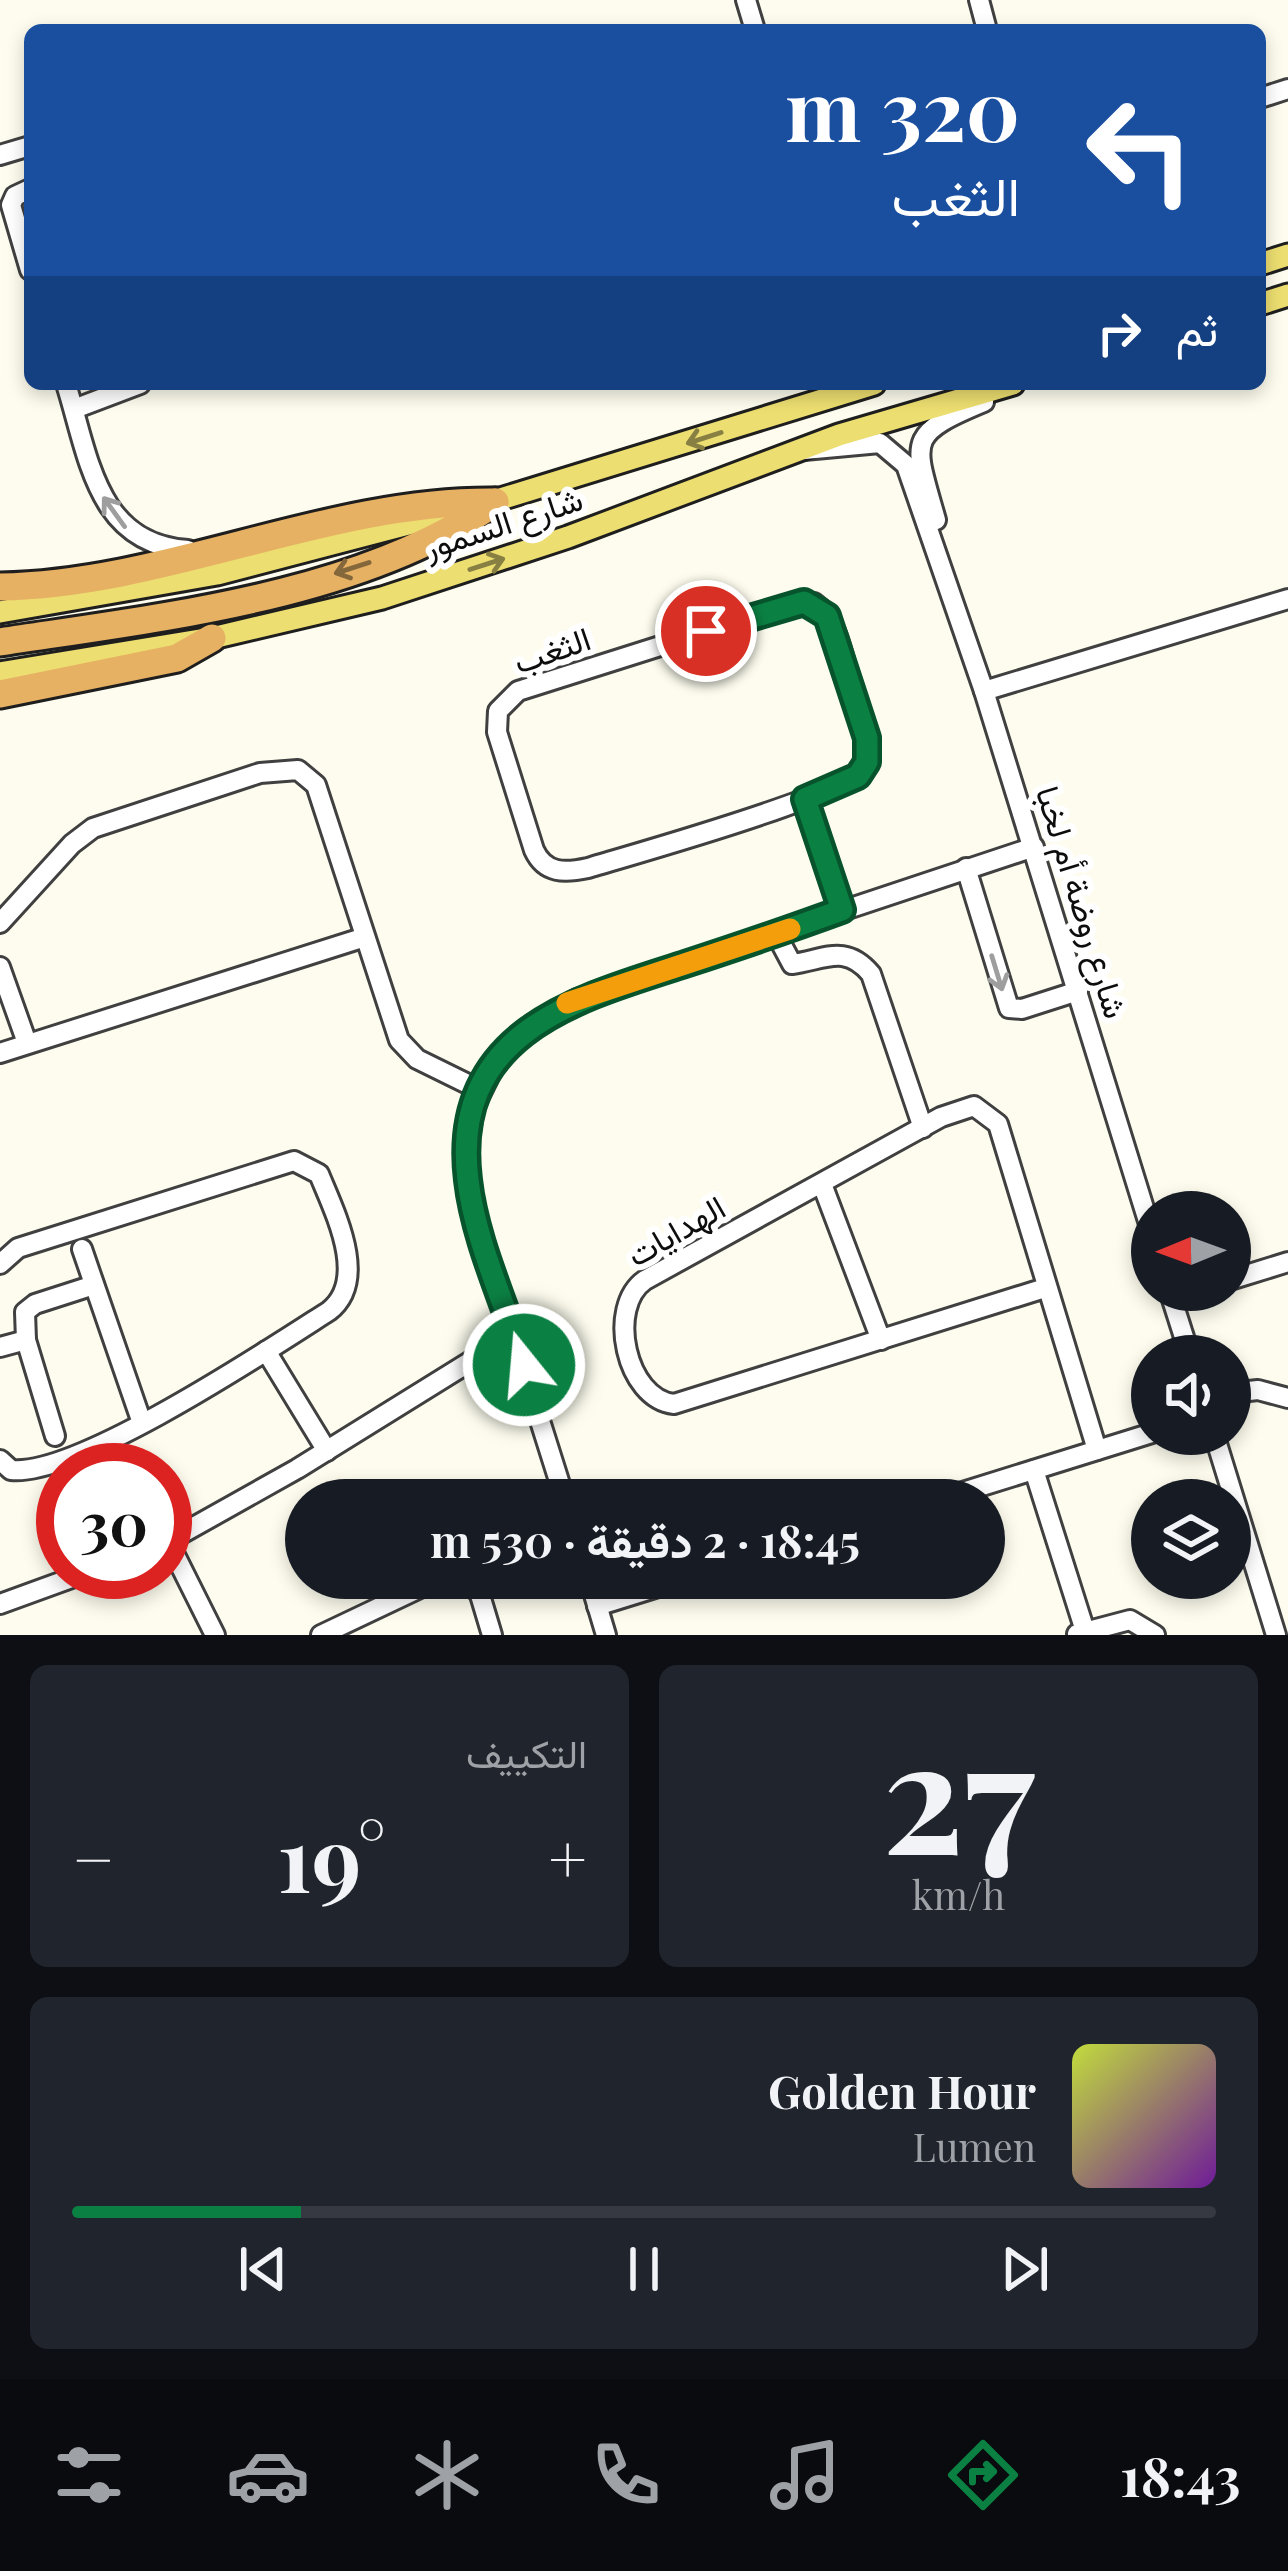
<!DOCTYPE html>
<html lang="ar">
<head>
<meta charset="utf-8">
<style>
	:root { --surface:#171b24; --page:#20242c; --text:#f1f3f6; --muted:#9ea1a6; --line:#363941; --accent:#0b8043 }
	body { margin:0; font-family:"Playfair Display",Vazirmatn,serif; background:var(--page); color:var(--text); direction:rtl; height:100vh; display:flex; flex-direction:column; font-size:45px; white-space:nowrap }
	* { box-sizing:border-box; margin:0 }
	p { font-size:39px; color:var(--muted) }
	.icon { flex:none; width:66px; height:66px; fill:none; stroke:currentColor; stroke-width:2; stroke-linecap:round; stroke-linejoin:round }
	.map { position:relative; height:1635px; overflow:hidden; direction:ltr }
	.drawer { display:flex; flex-direction:column; gap:30px; padding:30px; background:#0d0f14; flex:1 }
	.drawer>* { flex:none }
	.guide { position:absolute; left:24px; top:24px; width:1242px; height:366px; border-radius:18px; box-shadow:0 6px 18px #0003; direction:rtl; background:#1a4fa0; color:#fff; overflow:hidden }
	.needle { width:78px; rotate:269deg }
	.tools { position:absolute; left:1131px; top:1191px; display:grid; gap:24px }
	.tools a { display:grid; place-items:center; width:120px; height:120px; border-radius:50%; background:var(--surface); box-shadow:0 6px 18px #0003; font-size:60px }
	.speed { position:absolute; left:36px; top:1443px; display:flex; gap:24px; font-size:60px; font-weight:700; text-align:center }
	.speed>* { display:grid; place-content:center; width:156px; height:156px; border-radius:50%; background:var(--surface); box-shadow:0 6px 18px #0003; line-height:1 }
	.speed .limit { border:18px solid #d22; background:#fff; color:#111 }
	.pin { position:absolute; display:grid; place-items:center; width:102px; height:102px; color:#fff; margin:-51px; border:6px solid #fff; border-radius:50%; box-shadow:0 3px 12px #0007 }
	.me { position:absolute; width:132px; margin:-66px; rotate:343deg; stroke-linejoin:round; filter:drop-shadow(0 0 9px #0008) }
	.turn { display:flex; align-items:center; gap:42px; height:252px; padding:0 48px; font-size:54px }
	.turn .icon { width:156px; height:156px; stroke-width:2.5 }
	.turn b { display:block; font-size:84px; line-height:102px }
	.then { display:flex; align-items:center; height:114px; padding:0 48px; background:#0003; gap:24px; font-size:45px }
	.big { font-size:90px; font-weight:700; line-height:1.1 }
	.drawer .tile { flex:1; display:flex; flex-direction:column; justify-content:center; gap:18px; min-width:0; padding:0 42px; border-radius:18px; background:var(--page) }
	.drawer .dial { align-items:center; gap:0 }
	.dial b { font-size:156px; line-height:1 }
	.song { display:flex; align-items:center; gap:36px }
	.cover { width:144px; height:144px; border-radius:18px; background:linear-gradient(135deg,hsl(70 70% 55%),hsl(280 70% 35%)) }
	.played { height:12px; border-radius:6px; background:linear-gradient(90deg,var(--accent) 20%,var(--line) 20%) }
	.keys { display:flex; justify-content:space-around; direction:ltr }
	.heat { display:flex; justify-content:space-between; align-items:center; font-size:66px; direction:ltr }
	.drawer .tiles { flex:1; display:grid; gap:30px; grid-template-columns:1fr 1fr }
	.tile:last-child { grid-column:span 2 }
	.trip { position:absolute; left:285px; top:1479px; width:720px; height:120px; border-radius:60px; background:var(--surface); box-shadow:0 6px 18px #0003; font-weight:700; line-height:120px; text-align:center; direction:rtl }
	.tab-bar { display:flex; height:192px; justify-content:space-around; align-items:center; background:#090b0e; color:var(--muted) }
	.tab-bar .icon { width:84px; height:84px }
	.tab-bar .active { color:var(--accent) }
	.tab-bar b { font-size:54px; color:var(--text) }
	.map>svg:first-child { display:block }
	.lines { fill:none; stroke-linecap:round; stroke-linejoin:round }
	.minor-casing { stroke:#404040; stroke-width:24 }
	.major-casing { stroke:#1e1e1e; stroke-width:27 }
	.highway-casing { stroke:#1e1e1e; stroke-width:33 }
	.minor { stroke:#fff; stroke-width:18 }
	.major { stroke:#ecde70; stroke-width:21 }
	.highway { stroke:#e7b163; stroke-width:27 }
	.oneway { stroke:#888043 }
	.oneway2 { stroke:#9e9e9e }
	.oneway3 { stroke:#85673c }
	.route-casing { stroke:#07532c; stroke-width:30 }
	.route { stroke:#0b8043; stroke-width:21 }
	.slow { stroke:#f59e0b; stroke-width:21 }
	.labels { text-anchor:middle; stroke-width:12; stroke-linejoin:round; paint-order:stroke }
	.street-label { font-size:33px; fill:#0d0d0d; stroke:#fff }
</style>
</head>
<body>
<div class="map">
<svg width="1288" height="1635" viewBox="0 0 1288 1635">
	<rect width="100%" height="100%" fill="#fdfcee"/>
	<g class="lines">
		<defs>
			<g id="minor">
				<path d="M746,0L755,30"/>
				<path d="M979,0L987,30"/>
				<path d="M1260,98L1288,89"/>
				<path d="M0,155L30,146"/>
				<path d="M30,189L15,196L11,205L30,270"/>
				<path d="M66,384C89,457 96,544 188,550"/>
				<path d="M74,409L140,384"/>
				<path d="M804,450L880,443L906,465L984,691L1152,1234"/>
				<path d="M936,520C914,441 904,435 984,402"/>
				<path d="M796,603H814C838,619 843,659 851,686C858,709 876,743 865,766C852,794 630,855 588,868C565,873 545,874 534,850L497,732L498,711L518,691Z"/>
				<path d="M984,691L1288,599"/>
				<path d="M805,799L842,910"/>
				<path d="M966,868L1009,1008L1022,1009L1078,991"/>
				<path d="M0,923L72,844L93,828L260,773L298,770L316,785L399,1040L417,1059L480,1090"/>
				<path d="M776,934L792,964C824,960 845,943 871,974L923,1128"/>
				<path d="M0,967L27,1043"/>
				<path d="M0,1053L362,938"/>
				<path d="M822,1184L881,1340"/>
				<path d="M82,1249L142,1423"/>
				<path d="M0,1264L18,1248L294,1161L319,1174C335,1213 369,1280 329,1311C268,1350 77,1477 11,1470L0,1460"/>
				<path d="M1230,1280L1288,1262"/>
				<path d="M1045,1288L674,1404C626,1399 606,1307 645,1280L941,1117L974,1106L998,1124L1097,1450"/>
				<path d="M1169,1290L1190,1356"/>
				<path d="M1172,1298L1198,1290"/>
				<path d="M0,1347L26,1340"/>
				<path d="M266,1351L327,1451"/>
				<path d="M1230,1393L1258,1390L1288,1398"/>
				<path d="M1214,1434L1276,1635"/>
				<path d="M55,1436L26,1340L25,1312L35,1304L94,1285"/>
				<path d="M1034,1470L1085,1631"/>
				<path d="M565,1500L471,1202L466,1157L474,1107L497,1060L532,1024L577,999L1034,847"/>
				<path d="M937,1500L1152,1433"/>
				<path d="M168,1541L215,1635"/>
				<path d="M165,1543L297,1469L484,1353L500,1340L510,1319"/>
				<path d="M468,1578L480,1595L492,1635"/>
				<path d="M589,1578L606,1635"/>
				<path d="M0,1604L88,1572"/>
				<path d="M597,1606L687,1578"/>
				<path d="M1077,1634L1130,1620L1155,1635"/>
				<path d="M321,1635L441,1578"/>
			</g>
			<g id="major">
				<path d="M1260,264L1288,255"/>
				<path d="M1260,304L1288,295"/>
				<path d="M481,505L874,384"/>
				<path d="M0,612L217,574L450,513"/>
				<path d="M0,673L212,638L382,598L568,537L839,435L1013,384"/>
			</g>
			<g id="highway">
				<path d="M0,587C168,584 327,500 495,502"/>
				<path d="M0,642C157,618 364,596 495,502"/>
				<path d="M0,694L177,658L212,638"/>
			</g>
		</defs>
		<use href="#minor" class="minor-casing"/>
		<use href="#major" class="major-casing"/>
		<use href="#highway" class="highway-casing"/>
		<use href="#minor" class="minor"/>
		<use href="#major" class="major"/>
		<use href="#highway" class="highway"/>
	</g>
	<defs><path id="oneway-shaft" d="M-6 0H5M1.5-3L5.5 0L1.5 3" fill="none" stroke-width="1.6" stroke-linecap="round" stroke-linejoin="round" transform="scale(3)"/></defs>
	<g class="oneway">
		<use href="#oneway-shaft" transform="translate(704 438) rotate(162)"/>
		<use href="#oneway-shaft" transform="translate(487 564) rotate(-18)"/>
	</g>
	<g class="oneway2">
		<use href="#oneway-shaft" transform="translate(114 512) rotate(-126)"/>
		<use href="#oneway-shaft" transform="translate(997 973) rotate(73)"/>
	</g>
	<use class="oneway3" href="#oneway-shaft" transform="translate(352 568) rotate(162)"/>
	<g class="lines">
		<defs>
			<path id="route" d="M524,1365C506,1305 475,1242 468,1180C450,1033 575,999 685,964C737,947 790,929 842,910L805,799L858,776L867,762V738L827,616L804,602L706,631"/>
		</defs>
		<use href="#route" class="route-casing"/>
		<use href="#route" class="route"/>
		<path class="slow" d="M567,1003L790,929"/>
	</g>
	<g class="labels">
		<g class="street-label">
			<text transform="translate(503 523) rotate(-18)" y="12">شارع السمور</text>
			<text transform="translate(552 650) rotate(-19)" y="12">الثغب</text>
			<text transform="translate(1082 902) rotate(73)" y="12">شارع روضة أم لخبا</text>
			<text transform="translate(676 1231) rotate(-30)" y="12">الهدايات</text>
		</g>
	</g>
</svg>
<div class="tools">
<a><svg class="needle" viewBox="-14 -14 28 28"><path d="M0-13l5 13h-10z" fill="#e53935"/><path d="M0 13l5-13h-10z" fill="#9ea1a6"/></svg></a>
<a><svg class="icon" aria-label="sound" viewBox="0 0 24 24"><path d="M4 9h4l5-4v14l-5-4H4zM17 9q2 3 0 6"/></svg></a>
<a><svg class="icon" aria-label="layers" viewBox="0 0 24 24"><path d="M12 4l9 5-9 5-9-5zM3 14l9 5 9-5"/></svg></a>
</div>
<div class="speed"><div class="limit">30</div></div>
<div class="pin" style="left:706px;top:631px;background:#d93025"><svg class="icon" aria-label="arrive" viewBox="0 0 24 24"><path d="M6 21V4h12l-3 4 3 4H6"/></svg></div>
<svg class="me" style="left:524px;top:1365px" viewBox="-20 -20 40 40"><circle r="17" fill="#0b8043" stroke="#fff" stroke-width="3"/><path d="M0-11L8 9 0 5-8 9z" fill="#fff"/></svg>
<div class="trip">18:45 · 2 دقيقة · 530 m</div>
<div class="guide">
<div class="turn"><svg class="icon" aria-label="left" viewBox="0 0 24 24"><path d="M17 20v-9H6M10 6l-5 5 5 5"/></svg><div><b>320 m</b>الثغب</div></div>
<div class="then">ثم<svg class="icon" aria-label="right" viewBox="0 0 24 24"><path d="M7 20v-9h11M14 6l5 5-5 5"/></svg></div>
</div>
</div>
<section class="drawer">
<div class="tiles">
<div class="tile dial"><b>27</b><p>km/h</p></div>
<div class="tile"><p>التكييف</p>
<div class="heat"><a>−</a><b class="big">19°</b><a>+</a></div>
</div>
<div class="tile">
<div class="song"><i class="cover"></i><div><b>Golden Hour</b><p>Lumen</p></div></div>
<div class="played"></div>
<div class="keys"><svg class="icon" aria-label="previous" viewBox="0 0 24 24"><path d="M18 5L8 12l10 7zM5 5v14"/></svg><svg class="icon" aria-label="pause" viewBox="0 0 24 24"><path d="M8 5v14M16 5v14"/></svg><svg class="icon" aria-label="next" viewBox="0 0 24 24"><path d="M6 5l10 7-10 7zM19 5v14"/></svg></div>
</div>
</div>
</section>
<nav class="tab-bar">
<b>18:43</b>
<svg class="icon active" aria-label="directions" viewBox="0 0 24 24"><path d="M12 3l9 9-9 9-9-9zM9 14v-3h6M13 9l2 2-2 2"/></svg>
<svg class="icon" aria-label="music" viewBox="0 0 24 24"><path d="M9 18V5l10-2v13"/><circle cx="6" cy="18" r="3"/><circle cx="16" cy="16" r="3"/></svg>
<svg class="icon" aria-label="phone" viewBox="0 0 24 24"><path d="M5 4h4l2 5-3 2q2 4 5 5l2-3 5 2v4C11 20 4 13 5 4z"/></svg>
<svg class="icon" aria-label="climate" viewBox="0 0 24 24"><path d="M12 3v18M4 7l16 10M4 17L20 7"/></svg>
<svg class="icon" aria-label="car" viewBox="0 0 24 24"><path d="M5 17H2v-5l4-1 3-4h7l3 4 3 1v5h-3M9 17h6M6 11h13"/><circle cx="7" cy="17" r="2"/><circle cx="17" cy="17" r="2"/></svg>
<svg class="icon" aria-label="filters" viewBox="0 0 24 24"><path d="M4 7h16M4 17h16"/><circle cx="9" cy="7" r="2"/><circle cx="15" cy="17" r="2"/></svg>
</nav>
</body>
</html>
